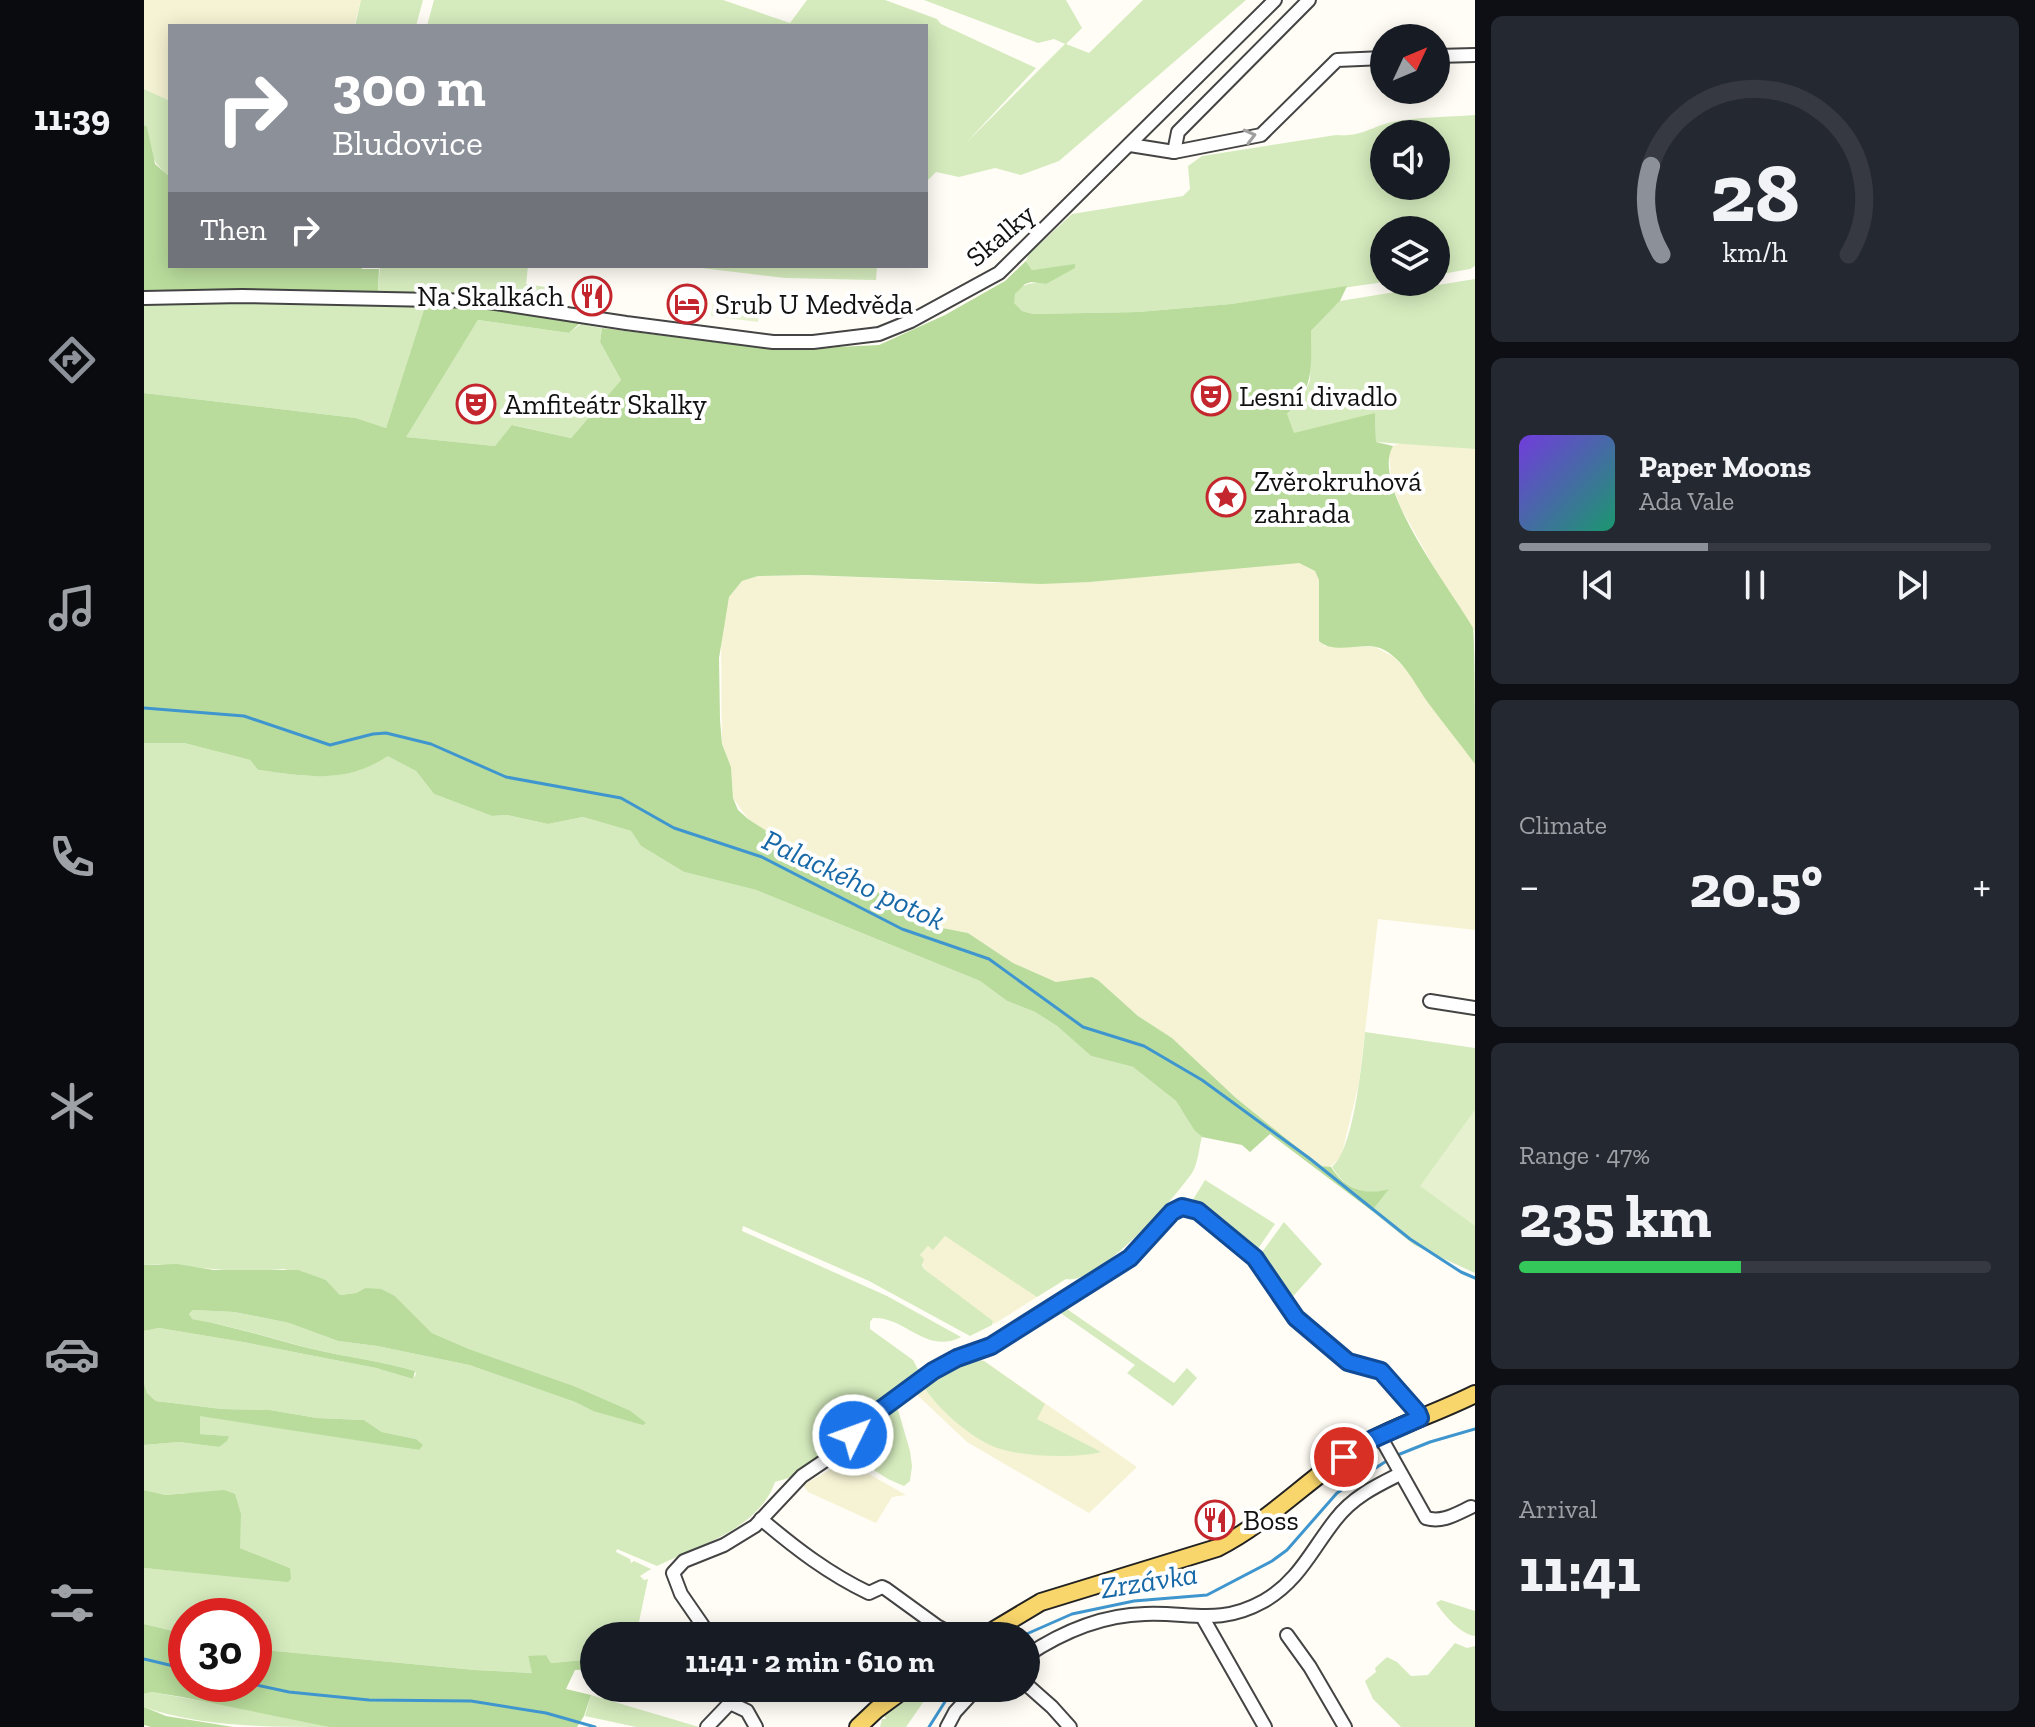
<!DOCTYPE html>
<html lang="en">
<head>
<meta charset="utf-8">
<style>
	:root { --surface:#171b24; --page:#242831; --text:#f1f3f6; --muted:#9ea1a6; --line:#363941; --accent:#8c9099 }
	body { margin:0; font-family:"Zilla Slab",serif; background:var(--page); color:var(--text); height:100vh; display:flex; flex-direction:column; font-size:30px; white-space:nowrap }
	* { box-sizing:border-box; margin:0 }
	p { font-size:26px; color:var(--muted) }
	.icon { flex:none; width:44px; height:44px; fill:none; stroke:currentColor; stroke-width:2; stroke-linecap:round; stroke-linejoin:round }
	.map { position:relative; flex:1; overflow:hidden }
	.side { display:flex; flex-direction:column; gap:16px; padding:16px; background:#0d0f14; width:560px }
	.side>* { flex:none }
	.hud { position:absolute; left:24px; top:24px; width:760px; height:244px; border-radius:0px; box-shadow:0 4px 20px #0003; background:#8c9099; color:#fff; overflow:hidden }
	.needle { width:52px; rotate:46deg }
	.controls { position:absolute; left:1226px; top:24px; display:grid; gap:16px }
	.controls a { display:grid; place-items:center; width:80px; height:80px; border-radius:50%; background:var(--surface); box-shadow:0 4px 20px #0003; font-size:40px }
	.speed { position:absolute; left:24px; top:1598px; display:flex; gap:16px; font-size:40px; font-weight:700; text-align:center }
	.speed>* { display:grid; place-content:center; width:104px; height:104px; border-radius:50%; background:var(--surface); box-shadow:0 4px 20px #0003; line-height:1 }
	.speed .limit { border:12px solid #d22; background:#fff; color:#111 }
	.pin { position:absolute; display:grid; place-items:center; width:68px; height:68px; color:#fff; margin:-34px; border:4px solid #fff; border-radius:50%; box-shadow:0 2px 8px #0007 }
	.me { position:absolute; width:88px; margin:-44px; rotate:48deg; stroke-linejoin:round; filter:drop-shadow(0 0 6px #0008) }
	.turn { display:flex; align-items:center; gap:28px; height:168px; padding:0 32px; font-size:36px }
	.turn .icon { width:104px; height:104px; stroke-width:2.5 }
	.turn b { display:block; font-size:56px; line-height:68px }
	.then { display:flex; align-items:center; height:76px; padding:0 32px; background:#0003; gap:16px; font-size:30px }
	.big { font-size:60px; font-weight:700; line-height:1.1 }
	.side .widget { flex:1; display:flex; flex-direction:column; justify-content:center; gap:12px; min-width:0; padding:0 28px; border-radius:12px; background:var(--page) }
	.side .dial { align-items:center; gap:0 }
	.dial svg { height:208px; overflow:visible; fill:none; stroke:var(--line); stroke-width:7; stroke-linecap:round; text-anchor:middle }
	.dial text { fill:var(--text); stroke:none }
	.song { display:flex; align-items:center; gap:24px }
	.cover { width:96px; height:96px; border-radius:12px; background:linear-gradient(135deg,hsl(260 70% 55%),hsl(160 70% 35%)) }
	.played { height:8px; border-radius:4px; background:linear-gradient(90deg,var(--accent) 40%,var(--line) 40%) }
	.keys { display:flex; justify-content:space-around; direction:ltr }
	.heat { display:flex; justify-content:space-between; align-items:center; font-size:44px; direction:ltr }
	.charge { height:12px; border-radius:6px; background:linear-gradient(90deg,#34c759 47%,var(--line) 0) }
	.trip { position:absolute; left:436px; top:1622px; width:460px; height:80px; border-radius:40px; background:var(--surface); box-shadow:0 4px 20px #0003; font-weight:700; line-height:80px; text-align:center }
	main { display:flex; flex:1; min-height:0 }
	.menu { display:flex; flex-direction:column; width:144px; justify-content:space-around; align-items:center; background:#090b0e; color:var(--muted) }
	.menu .icon { width:56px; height:56px }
	.menu .active { color:var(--accent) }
	.menu b { font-size:36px; color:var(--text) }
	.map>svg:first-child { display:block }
	.farmland { fill:#f6f3d4 }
	.green { fill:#d5ebbd; fill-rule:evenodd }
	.forest { fill:#b9dc9c }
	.pitch { fill:#e6f2cf }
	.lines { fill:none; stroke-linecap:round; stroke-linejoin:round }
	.stream { stroke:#3f96cf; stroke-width:3 }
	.minor-casing { stroke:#444; stroke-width:16 }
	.major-casing { stroke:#222; stroke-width:20 }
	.minor { stroke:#fff; stroke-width:12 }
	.major { stroke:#f9d66b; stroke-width:16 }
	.oneway { stroke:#a0a0a0 }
	.route-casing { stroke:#114b97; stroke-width:20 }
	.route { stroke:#1a73e8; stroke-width:14 }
	.labels { text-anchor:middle; stroke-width:8; stroke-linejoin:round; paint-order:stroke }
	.street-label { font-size:28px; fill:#111; stroke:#fff }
	.poi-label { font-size:28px; fill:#111; stroke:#fff; text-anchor:start }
	.water-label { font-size:30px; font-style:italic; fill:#1768a6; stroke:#fff }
</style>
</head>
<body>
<main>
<nav class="menu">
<b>11:39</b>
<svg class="icon active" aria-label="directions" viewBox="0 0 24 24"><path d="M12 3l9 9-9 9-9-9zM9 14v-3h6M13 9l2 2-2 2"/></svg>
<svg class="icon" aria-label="music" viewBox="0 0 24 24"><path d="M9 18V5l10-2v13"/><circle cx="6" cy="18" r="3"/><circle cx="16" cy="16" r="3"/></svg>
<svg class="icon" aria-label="phone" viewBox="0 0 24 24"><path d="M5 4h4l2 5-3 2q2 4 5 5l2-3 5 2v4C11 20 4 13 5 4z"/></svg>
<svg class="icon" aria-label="climate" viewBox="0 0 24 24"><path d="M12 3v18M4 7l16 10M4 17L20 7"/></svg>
<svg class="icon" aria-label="car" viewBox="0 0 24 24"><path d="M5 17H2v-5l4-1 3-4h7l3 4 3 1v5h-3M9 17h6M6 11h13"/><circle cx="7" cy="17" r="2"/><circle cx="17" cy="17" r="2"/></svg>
<svg class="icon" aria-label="filters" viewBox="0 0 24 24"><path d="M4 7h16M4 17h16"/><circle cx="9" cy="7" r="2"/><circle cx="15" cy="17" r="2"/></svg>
</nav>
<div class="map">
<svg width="1331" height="1727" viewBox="0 0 1331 1727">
	<rect width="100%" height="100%" fill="#fffdf5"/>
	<g class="farmland">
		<path d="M0,0H217L210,26H26V101L0,89Z"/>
		<path d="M1257,443L1331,449V632L1299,584L1256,506L1247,477L1245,451L1249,446Z"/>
		<path d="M1133,563H1155L1171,571L1175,580L1180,646L1231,647L1250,657L1264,672L1331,764V930L1234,919L1215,1083L1197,1157L1185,1168L1176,1166L1158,1152L1092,1098L1028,1038L994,1016L954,980L948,977L912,982L869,963L824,933L779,924L720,882L653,851L604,819L589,798L587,767L578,744L577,638L585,597L598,581L614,576L663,575L850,583L946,582Z"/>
		<path d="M801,1236L862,1275L893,1297L850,1324L780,1269L776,1255L784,1246L789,1249Z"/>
		<path d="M831,1354L840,1361L993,1467L945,1513L823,1442L769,1391L785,1378Z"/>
		<path d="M698,1463L709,1465L762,1495L748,1497L732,1523L664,1492L659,1485Z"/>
	</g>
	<g class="green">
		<path d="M217,0H279L272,26H211Z"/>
		<path d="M290,0H579L646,23L663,0H741L793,19L797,24L892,68L821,144L921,44L910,39L894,43L780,0H922L938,28L922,44L945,53L999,0H1102L915,161L877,175L851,168L815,177L792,172L782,182V26H283Z"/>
		<path d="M0,89L26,101V177C6,160 6,153 3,128L0,125Z"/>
		<path d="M1331,115V266L1326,269L1292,275V230H1240V282L1087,304L994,312L889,314L878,311L869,303C870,285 887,281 902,284L931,265L888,270L882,261L885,254L928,214L1039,196L1046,189L1044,166L1058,156L1192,135C1219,137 1226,127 1248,122C1274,117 1304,117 1331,115ZM1240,134H1292V186H1240Z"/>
		<path d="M236,266H384L382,284L401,287L399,302L340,293L234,292Z"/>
		<path d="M541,266H733L732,280L641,278Z"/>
		<path d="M1331,279V449L1232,442L1231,414L1199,422L1055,491L1157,402L1166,380L1167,331L1196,301Z"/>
		<path d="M89,302L282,306L242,428L212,418L0,393V305Z"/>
		<path d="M334,320L425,333L437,324L458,328L456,342L477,380L427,438L369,425L351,446L261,437Z"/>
		<path d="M18,741L40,743L106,760L114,770C162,776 201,785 244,755L272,771L290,794L348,816L363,815L404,824L439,817L487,831L497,846L540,872L612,890L836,981L863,1001L891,1012L913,1026L947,1056L989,1067L1032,1101L1050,1130L1058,1137C1055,1147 1054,1164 1048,1173C1030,1199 954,1285 922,1279L893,1297L801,1236L789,1250L784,1246L776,1255L780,1259L778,1265L780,1269L849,1321L848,1325L826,1336L725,1281L599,1226L598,1231L743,1296L817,1337C782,1355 761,1316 729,1318L726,1322V1329L769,1360L777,1375L747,1398L746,1395L743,1396L741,1401L686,1446V1451L651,1476L631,1482C615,1529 555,1545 513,1566L473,1549L472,1552L486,1559L487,1563L490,1561L507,1569L496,1576L500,1580L504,1579L492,1636H450V1659L407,1663L402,1655L384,1657L389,1673L331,1670L110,1649V1616H42V1634L0,1624V1568L144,1581L146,1568L96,1548V1535L44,1493L20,1495L0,1490V1445L35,1442L75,1447L84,1436L56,1434V1415L275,1450L272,1439L238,1432L220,1420L173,1418L126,1410L78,1409L12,1401L3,1393L0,1383V1331L15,1328L99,1342L232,1368L269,1379L272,1374L271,1371C237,1361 202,1357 168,1349C127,1338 89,1326 47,1319L45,1314L49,1310L90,1312L121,1318L145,1323L194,1341L233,1346L325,1365L431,1402L449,1411L485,1410L430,1386L325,1349L288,1333L251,1296L221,1288L212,1293L196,1295L182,1280L140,1269L102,1272L15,1264L0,1265V743Z"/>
		<path d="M1221,1032L1331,1048V1273L1270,1245L1228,1211L1244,1190C1221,1196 1200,1188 1188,1167C1210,1149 1218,1062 1221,1032Z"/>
		<path d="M1061,1180L1131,1224L1111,1253L1047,1203Z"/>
		<path d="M1140,1222L1178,1264L1144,1302L1125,1265L1116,1255Z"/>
		<path d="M920,1307L1030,1383L1043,1368L1053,1378L1029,1406L983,1373L991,1365L915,1312Z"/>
		<path d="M828,1361H840L901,1404L893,1419L957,1452C931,1459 870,1457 846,1445C823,1434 794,1409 780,1387L800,1371Z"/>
		<path d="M749,1405L754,1410L766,1451L768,1466L766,1481L760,1486L744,1479L706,1455V1446L721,1428Z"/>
		<path d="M1297,1600L1331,1611V1636C1317,1635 1300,1615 1292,1603Z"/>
		<path d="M1311,1643L1323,1648L1331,1646V1727H1257L1229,1699L1221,1681L1232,1672L1231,1668L1243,1657L1253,1662L1267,1676L1284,1675Z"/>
		<path d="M774,1690L783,1693L782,1698L762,1727H736L738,1719H742L740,1715Z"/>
		<path d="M7,1692L135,1715L185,1727C125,1727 56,1727 0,1707V1694Z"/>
		<path d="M447,1695L555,1727H492L441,1716Z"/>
	</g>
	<g class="forest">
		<path d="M0,125L3,127L11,164L26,177V266H217L218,269H235L234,292L258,300L338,301L443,317L425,333L334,320L262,437L351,446L368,425L427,438L477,380L456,342L458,328L633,350L735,345L801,315L861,281L882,261L888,270L931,264V268L902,284L887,282L881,284L871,294L870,303L878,311L889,314L994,312L1087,304L1203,286L1196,301L1167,331C1167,366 1171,389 1143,414L1150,433L1231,413L1232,442L1249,446C1225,486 1309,592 1329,628C1331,640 1331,742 1331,764C1316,744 1300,724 1285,704C1271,685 1259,657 1236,648C1217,642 1190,655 1175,641V580L1171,571L1155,563L946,582L897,584L663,575L614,576L598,581L585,597L575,658L576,720L578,744L587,767L589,798L594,810L604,819L654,851L720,882L778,924L824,933L869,963L912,982L948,977L954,980L994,1016L1028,1038L1092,1098L1176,1166L1187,1167C1200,1189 1222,1196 1245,1189L1228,1211L1126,1134L1106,1152L1098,1145L1058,1137L1050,1130L1032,1101L989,1067L947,1056L913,1026L891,1012L863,1001L836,981L612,890L540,872L497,846L487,831L439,817L404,824L363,815L348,816L290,794L272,771L244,756C200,785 163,776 114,770L106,760L40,743H0V393L212,418L242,428L281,307L89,302L0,305Z"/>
		<path d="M33,1264L70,1270H154L182,1280L196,1295L212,1293L221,1288L237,1289L251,1296L288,1333L325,1349L430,1386L485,1410L502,1423L499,1425L449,1411L431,1402L325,1365L233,1346L194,1341L145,1323L121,1318L90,1312L49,1310L45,1314L48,1319C89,1326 128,1339 168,1349C202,1357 237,1361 271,1371L269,1379L232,1368L99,1342L15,1328L0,1331V1265Z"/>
		<path d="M0,1383L3,1393L12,1401L78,1409L126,1410L173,1418L220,1420L238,1432L272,1439L279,1445L275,1450L56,1416V1434L85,1436L83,1441L75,1447L35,1442L0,1445Z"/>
		<path d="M0,1490L21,1495L80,1490L91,1494L97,1514L96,1548L146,1568L147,1579L144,1582L0,1568Z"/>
		<path d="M0,1624L42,1634V1684H110V1649L331,1670L388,1673L384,1656L402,1655L407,1663L450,1659V1669L431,1670L422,1689L447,1695L440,1716L433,1727H185L38,1697L7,1692L0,1694Z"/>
		<path d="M0,1707L22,1716L89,1727H7L0,1725Z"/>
	</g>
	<g class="pitch">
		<path d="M570,296L617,303L614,322L567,316Z"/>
		<path d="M1330,1111H1331V1226L1276,1186Z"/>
	</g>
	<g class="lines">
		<g class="stream">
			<path d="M0,708L100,716L186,745L229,734L242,733L287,744L362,777L477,798L530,828L618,857L758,929L845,959L939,1027L1000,1046L1058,1080L1165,1158L1266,1239L1317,1272L1331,1278"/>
			<path d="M1251,1456L1286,1442L1331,1429"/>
			<path d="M878,1636L928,1614L990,1601L1063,1595L1128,1561L1143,1550L1193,1493L1244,1460"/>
			<path d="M0,1659L42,1669"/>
			<path d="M108,1684L145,1692L225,1700L327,1701L402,1713L451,1727"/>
			<path d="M785,1727L804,1697L814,1688"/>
		</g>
		<defs>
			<g id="minor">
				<path d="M1292,56L1331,55"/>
				<path d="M986,145L1030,152L1117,135L1193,60L1240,58"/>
				<path d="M1030,152L1034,132L1165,0"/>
				<path d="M0,298L98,296L338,301L482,323L629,342H669L735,334L767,321L855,273L1131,0"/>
				<path d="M1286,1001L1331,1008"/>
				<path d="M1236,1436L1282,1518C1298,1523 1312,1514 1327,1507"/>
				<path d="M617,1519C651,1548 685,1574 725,1593L738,1587L742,1589L793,1626L812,1636"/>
				<path d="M1059,1618L1121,1727"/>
				<path d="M1143,1635L1166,1667L1201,1727"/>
				<path d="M566,1636L537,1594L529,1573L540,1561L580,1545L611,1526L658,1476L695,1451L724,1419L789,1371L813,1358L847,1346L986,1258L1028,1212L1038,1207L1054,1211L1111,1258L1152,1318L1207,1363L1237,1371L1270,1408L1276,1418"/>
				<path d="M882,1656C918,1632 957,1615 1001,1614C1047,1612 1075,1626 1120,1601C1155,1581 1168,1549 1192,1519C1209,1497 1232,1486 1256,1474"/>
				<path d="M882,1684L908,1707L926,1727"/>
				<path d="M586,1703L603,1711L612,1727"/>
				<path d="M563,1727L586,1703"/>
				<path d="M803,1727L811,1712L833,1688"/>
			</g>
			<g id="major">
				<path d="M840,1636L897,1602L1073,1548C1123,1523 1162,1481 1208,1451C1247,1427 1291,1414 1331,1394"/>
				<path d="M714,1727L732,1710L762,1688"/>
			</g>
		</defs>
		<use href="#minor" class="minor-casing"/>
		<use href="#major" class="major-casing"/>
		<use href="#minor" class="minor"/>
		<use href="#major" class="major"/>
	</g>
	<defs><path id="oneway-chevron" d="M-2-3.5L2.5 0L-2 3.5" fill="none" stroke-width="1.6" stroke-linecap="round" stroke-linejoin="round" transform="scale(2)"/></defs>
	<use class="oneway" href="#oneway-chevron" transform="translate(1106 136) rotate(-15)"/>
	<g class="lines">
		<defs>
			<path id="route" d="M709,1435L724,1419L789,1371L813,1358L847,1346L986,1258L1028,1212L1038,1207L1054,1211L1111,1258L1152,1318L1204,1362L1237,1371L1274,1413L1276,1418L1229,1439L1200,1457"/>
		</defs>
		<use href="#route" class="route-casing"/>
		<use href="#route" class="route"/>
	</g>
	<defs>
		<symbol id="restaurant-ring" viewBox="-11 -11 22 22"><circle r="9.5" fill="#fff" stroke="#c4262e" stroke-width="1.5"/><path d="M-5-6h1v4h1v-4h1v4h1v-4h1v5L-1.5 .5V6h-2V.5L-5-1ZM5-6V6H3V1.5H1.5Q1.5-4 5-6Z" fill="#c4262e"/></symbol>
		<symbol id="hotel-ring" viewBox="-11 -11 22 22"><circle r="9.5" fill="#fff" stroke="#c4262e" stroke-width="1.5"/><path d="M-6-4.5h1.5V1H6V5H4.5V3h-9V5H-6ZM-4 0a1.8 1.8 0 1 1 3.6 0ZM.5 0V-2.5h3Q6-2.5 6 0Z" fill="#c4262e"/></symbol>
		<symbol id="theatre-ring" viewBox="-11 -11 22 22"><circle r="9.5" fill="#fff" stroke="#c4262e" stroke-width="1.5"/><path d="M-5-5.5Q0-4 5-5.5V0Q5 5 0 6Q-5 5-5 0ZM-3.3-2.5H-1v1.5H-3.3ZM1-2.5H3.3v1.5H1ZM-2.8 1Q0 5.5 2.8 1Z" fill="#c4262e"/></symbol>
		<symbol id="sight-ring" viewBox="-11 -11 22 22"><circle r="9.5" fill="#fff" stroke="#c4262e" stroke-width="1.5"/><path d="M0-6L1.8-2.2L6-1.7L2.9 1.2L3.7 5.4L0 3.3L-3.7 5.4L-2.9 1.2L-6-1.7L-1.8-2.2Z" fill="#c4262e"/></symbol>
	</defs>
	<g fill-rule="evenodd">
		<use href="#restaurant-ring" x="426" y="274" width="44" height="44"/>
		<use href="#hotel-ring" x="521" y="282" width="44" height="44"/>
		<use href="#theatre-ring" x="1045" y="374" width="44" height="44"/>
		<use href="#theatre-ring" x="310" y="382" width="44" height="44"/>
		<use href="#sight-ring" x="1060" y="475" width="44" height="44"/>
		<use href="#restaurant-ring" x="1049" y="1498" width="44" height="44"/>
	</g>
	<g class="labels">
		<g class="street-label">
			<text transform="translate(856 235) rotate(-40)" y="10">Skalky</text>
		</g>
		<g class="poi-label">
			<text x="420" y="306" text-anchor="end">Na Skalkách</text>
			<text x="571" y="314">Srub U Medvěda</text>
			<text x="1095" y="406">Lesní divadlo</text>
			<text x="360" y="414">Amfiteátr Skalky</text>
			<text x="1110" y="491">Zvěrokruhová<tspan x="1110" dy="32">zahrada</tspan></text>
			<text x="1099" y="1530">Boss</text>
		</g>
		<g class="water-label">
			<text transform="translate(710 880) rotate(25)" y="10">Palackého potok</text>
			<text transform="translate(1005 1581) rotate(-9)" y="10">Zrzávka</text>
		</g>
	</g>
</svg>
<div class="controls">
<a><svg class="needle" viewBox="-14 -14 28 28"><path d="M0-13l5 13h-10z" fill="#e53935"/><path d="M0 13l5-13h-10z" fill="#9ea1a6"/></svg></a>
<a><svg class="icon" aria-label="sound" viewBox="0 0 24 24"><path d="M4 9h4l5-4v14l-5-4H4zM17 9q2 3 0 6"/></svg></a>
<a><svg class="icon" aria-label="layers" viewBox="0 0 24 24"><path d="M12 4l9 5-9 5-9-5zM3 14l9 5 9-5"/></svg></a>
</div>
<div class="speed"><div class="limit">30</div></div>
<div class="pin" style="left:1200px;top:1457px;background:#d93025"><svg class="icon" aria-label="arrive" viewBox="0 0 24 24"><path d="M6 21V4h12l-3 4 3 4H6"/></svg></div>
<svg class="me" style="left:709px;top:1435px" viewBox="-20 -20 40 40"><circle r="17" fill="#1a73e8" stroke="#fff" stroke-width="3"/><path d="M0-11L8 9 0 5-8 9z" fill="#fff"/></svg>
<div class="trip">11:41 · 2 min · 610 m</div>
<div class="hud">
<div class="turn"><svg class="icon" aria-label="right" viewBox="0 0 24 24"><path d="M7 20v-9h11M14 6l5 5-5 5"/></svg><div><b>300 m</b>Bludovice</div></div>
<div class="then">Then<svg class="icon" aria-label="right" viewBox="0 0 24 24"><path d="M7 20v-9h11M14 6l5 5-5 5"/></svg></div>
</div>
</div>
<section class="side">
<div class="widget dial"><svg viewBox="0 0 100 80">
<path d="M14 69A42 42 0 1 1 86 69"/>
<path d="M14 69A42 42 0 0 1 10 35" stroke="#8c9099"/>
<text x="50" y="56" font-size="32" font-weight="700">28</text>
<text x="50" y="72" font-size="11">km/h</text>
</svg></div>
<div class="widget">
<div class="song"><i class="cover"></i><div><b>Paper Moons</b><p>Ada Vale</p></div></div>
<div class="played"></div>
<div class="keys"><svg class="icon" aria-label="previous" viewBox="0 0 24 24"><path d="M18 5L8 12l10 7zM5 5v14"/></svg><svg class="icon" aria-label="pause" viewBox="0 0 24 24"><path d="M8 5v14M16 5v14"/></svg><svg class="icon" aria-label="next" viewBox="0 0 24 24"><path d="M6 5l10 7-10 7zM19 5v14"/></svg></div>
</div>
<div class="widget"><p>Climate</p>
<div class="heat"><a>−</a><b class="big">20.5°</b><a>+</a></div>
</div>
<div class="widget"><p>Range · 47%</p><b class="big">235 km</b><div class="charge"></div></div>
<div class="widget"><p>Arrival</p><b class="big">11:41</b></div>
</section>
</main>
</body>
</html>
